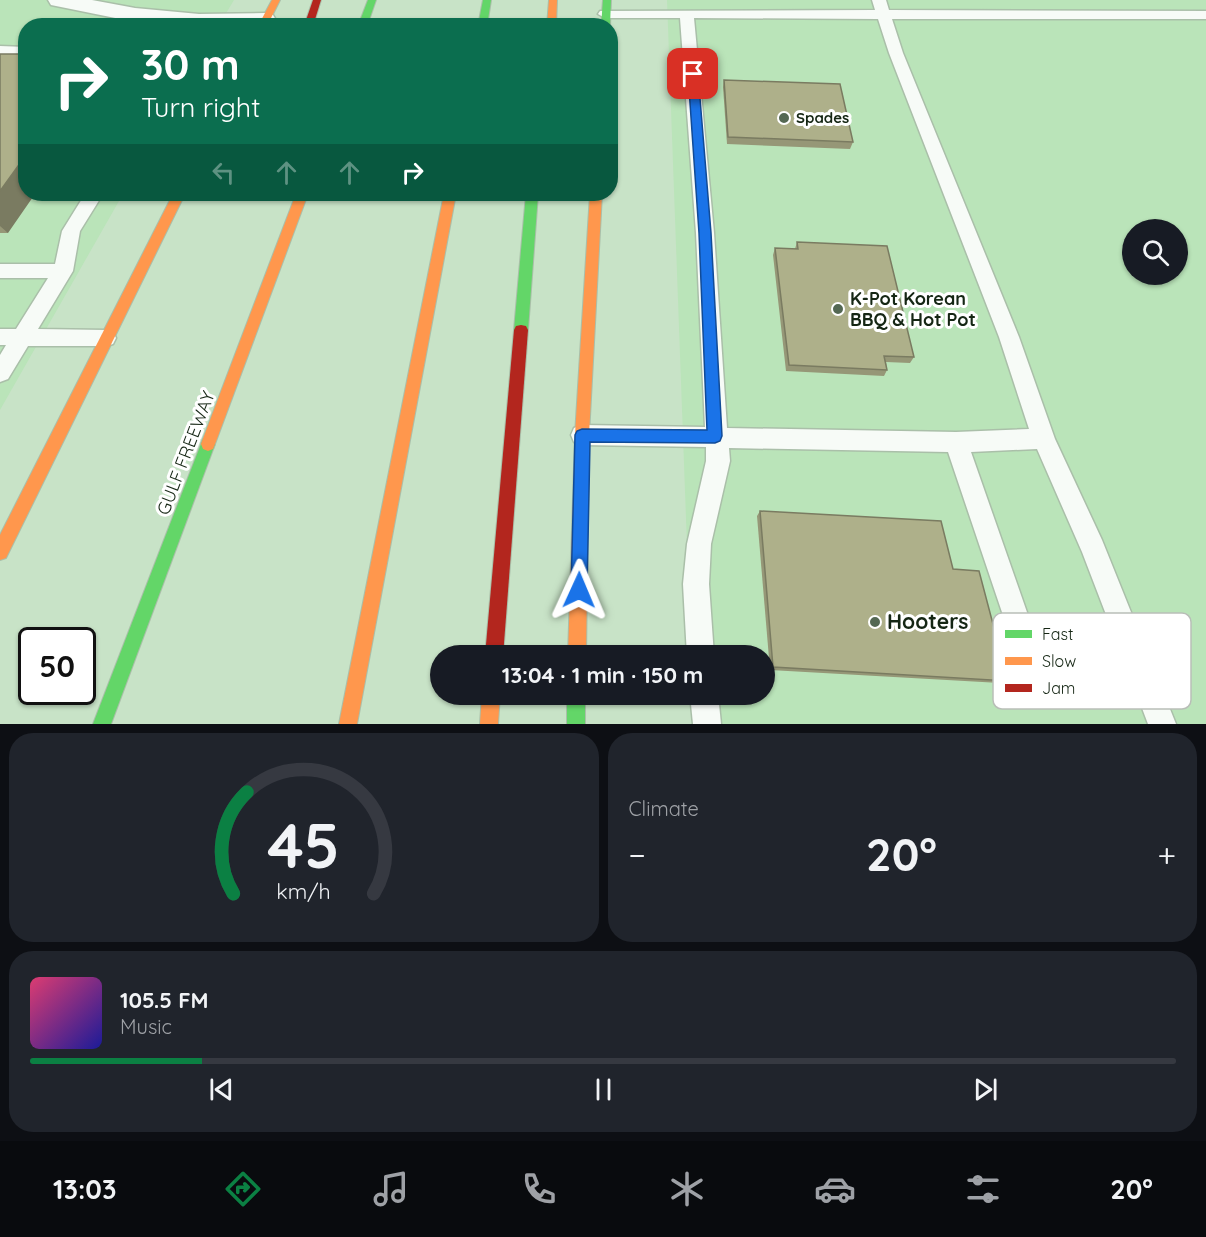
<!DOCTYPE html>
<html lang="en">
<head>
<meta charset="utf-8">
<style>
	:root { --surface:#171b24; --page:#20242c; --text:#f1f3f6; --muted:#9ea1a6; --line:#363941; --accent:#0b8043 }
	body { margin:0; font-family:Quicksand,sans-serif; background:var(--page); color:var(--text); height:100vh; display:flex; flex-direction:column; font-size:22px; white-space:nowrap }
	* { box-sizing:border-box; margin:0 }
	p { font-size:20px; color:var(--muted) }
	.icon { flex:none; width:33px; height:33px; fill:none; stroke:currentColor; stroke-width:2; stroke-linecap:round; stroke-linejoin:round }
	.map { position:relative; height:724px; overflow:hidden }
	.side { display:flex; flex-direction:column; gap:9px; padding:9px; background:#0d0f14; flex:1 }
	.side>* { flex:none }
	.top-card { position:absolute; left:18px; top:18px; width:600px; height:183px; border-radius:24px; box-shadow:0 2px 4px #0004; background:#0b6e4f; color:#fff; overflow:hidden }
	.fabs { position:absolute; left:1122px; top:219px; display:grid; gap:12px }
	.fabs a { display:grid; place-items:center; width:66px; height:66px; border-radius:50%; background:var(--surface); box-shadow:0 2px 4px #0004; font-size:30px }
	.speed { position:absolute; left:18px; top:627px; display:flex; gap:12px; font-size:30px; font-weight:700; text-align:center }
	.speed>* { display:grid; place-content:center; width:78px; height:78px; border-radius:50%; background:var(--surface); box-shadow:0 2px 4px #0004; line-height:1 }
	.speed .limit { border:3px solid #111; border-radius:9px; background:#fff; color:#111 }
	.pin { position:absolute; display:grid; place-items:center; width:51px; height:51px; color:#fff; margin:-26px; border-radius:12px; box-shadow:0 3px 9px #0006 }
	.me { position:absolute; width:66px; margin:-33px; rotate:1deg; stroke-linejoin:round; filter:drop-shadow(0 0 4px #0008) }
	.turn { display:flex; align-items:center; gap:21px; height:126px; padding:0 24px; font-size:27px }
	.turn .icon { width:78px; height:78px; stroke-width:2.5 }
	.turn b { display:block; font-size:42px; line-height:51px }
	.lanes { display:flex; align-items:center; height:57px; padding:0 24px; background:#0003; justify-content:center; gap:30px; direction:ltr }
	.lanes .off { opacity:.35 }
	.big { font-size:45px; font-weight:800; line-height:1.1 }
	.side .tile { flex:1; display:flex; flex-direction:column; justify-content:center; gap:9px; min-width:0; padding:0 21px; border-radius:24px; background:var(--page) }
	.side .dial { align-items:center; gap:0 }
	.dial svg { height:156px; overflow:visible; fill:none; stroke:var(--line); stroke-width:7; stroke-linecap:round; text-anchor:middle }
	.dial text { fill:var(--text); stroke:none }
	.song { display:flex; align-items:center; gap:18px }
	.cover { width:72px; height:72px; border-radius:9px; background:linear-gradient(135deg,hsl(340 70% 55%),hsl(240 70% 35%)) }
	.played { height:6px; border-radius:3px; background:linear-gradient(90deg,var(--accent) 15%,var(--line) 15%) }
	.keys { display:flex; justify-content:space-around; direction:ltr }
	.heat { display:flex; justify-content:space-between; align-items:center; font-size:33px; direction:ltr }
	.side .tiles { flex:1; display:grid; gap:9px; grid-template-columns:1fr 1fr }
	.tile:last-child { grid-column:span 2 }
	.trip { position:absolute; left:430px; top:645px; width:345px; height:60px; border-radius:30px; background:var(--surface); box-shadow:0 2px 4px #0004; font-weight:800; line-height:60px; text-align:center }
	.dock { display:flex; height:96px; justify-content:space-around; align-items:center; background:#090b0e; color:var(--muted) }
	.dock .icon { width:42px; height:42px }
	.dock .selected { color:var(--accent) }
	.dock b { font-size:27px; color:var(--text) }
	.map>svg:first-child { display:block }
	.built { fill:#bae4b9; fill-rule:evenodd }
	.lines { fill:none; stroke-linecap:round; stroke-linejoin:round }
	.lane-casing { stroke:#aabfa9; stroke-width:3 }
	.street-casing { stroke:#aabfa9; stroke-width:3 }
	.fast-casing { stroke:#aabfa9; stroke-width:2 }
	.slow-casing { stroke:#aabfa9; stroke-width:2 }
	.jam-casing { stroke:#aabfa9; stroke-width:2 }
	.lane { fill:#f7fbf7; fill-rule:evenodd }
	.street { fill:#f7fbf7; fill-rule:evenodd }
	.fast { fill:#63d668; fill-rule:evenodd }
	.slow { fill:#ff974d; fill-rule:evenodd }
	.jam { fill:#b3261e; fill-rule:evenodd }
	.wall { fill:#969777 }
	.shaded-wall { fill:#7a7b61 }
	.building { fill:#aeb08a; stroke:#7a7b61; stroke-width:1.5 }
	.route { fill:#1a73e8; stroke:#114b97; stroke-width:1.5 }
	.poi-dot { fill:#546853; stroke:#fff; stroke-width:2 }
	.labels { text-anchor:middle; stroke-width:6; stroke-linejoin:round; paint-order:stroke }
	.far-poi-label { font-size:15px; font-weight:bold; fill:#152614; stroke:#fff; text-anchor:start }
	.poi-label { font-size:18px; font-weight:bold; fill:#152614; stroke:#fff; text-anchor:start }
	.street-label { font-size:18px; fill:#152614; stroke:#fff }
	.near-poi-label { font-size:21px; font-weight:bold; fill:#152614; stroke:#fff; text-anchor:start }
	.key { fill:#fff; stroke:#b9beb8; stroke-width:1.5 }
	.key-label { font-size:16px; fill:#152614 }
</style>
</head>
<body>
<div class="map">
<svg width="1206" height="724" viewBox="0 0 1206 724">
	<rect width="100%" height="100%" fill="#c8e3c7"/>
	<g class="built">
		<path d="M0,0H234L219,25L26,26V194H123L0,410Z"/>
		<path d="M667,0H1206V724H693L692,695L765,694V656L691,655ZM1132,230H1178V274H1132Z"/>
	</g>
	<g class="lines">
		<defs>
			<g id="lane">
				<path d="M872,0H886L889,10L1206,11V19H892L903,53L1019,337L1055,439L1102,540L1176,724H1148L1131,679L1057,676L1047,672L1010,636L948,452L729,448L730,461L711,544L709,584L714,656H687L683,584L687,544L706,461V447L582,445L574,442L571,435L574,428L582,425L705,427L696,233L680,18H605L598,14L600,11L875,10ZM694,18L878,19L889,53L999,337L1029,429L956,432L727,428L714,233ZM1037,449L1082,552L1120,651L1063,649L1029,618L971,452Z"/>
				<path d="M0,46L26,47V55L0,54Z"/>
				<path d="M85,194H103L80,231L73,271L38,329L106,330L113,332L116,338L113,344L106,346H28L8,379L0,382V355L6,345H0V329H16L48,278H0V264H55L62,231Z"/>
				<path d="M690,694H718L721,724H693Z"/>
			</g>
			<path id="street" d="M48,0H92L135,8L199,14L265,13L273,15L276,20L269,26H177L135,22L51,5Z"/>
			<g id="fast">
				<path d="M368,0H376L367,26H358Z"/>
				<path d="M483,0H491L487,26H478Z"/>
				<path d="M603,0H611L610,26H601Z"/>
				<path d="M526,194H538L528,330L526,334H516L514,330Z"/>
				<path d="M208,437L213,439L215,444L111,724H93L201,444L203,439Z"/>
				<rect x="567" y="694" width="18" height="30"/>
			</g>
			<g id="slow">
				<path d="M272,0H280L267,26H258Z"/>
				<path d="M549,0H557L556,26H547Z"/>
				<path d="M173,194H185L6,558L0,560V535Z"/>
				<path d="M296,194H308L215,444L213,449L208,451L203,449L201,444Z"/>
				<path d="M444,194H456L357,724H339Z"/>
				<path d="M590,194H602L589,435L586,656H568L575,435Z"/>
				<path d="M482,694H500L498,724H480Z"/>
			</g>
			<g id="jam">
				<path d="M313,0H321L313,26H304Z"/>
				<path d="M521,325L526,326L528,330L503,656H485L514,330L516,326Z"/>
			</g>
		</defs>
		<use href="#lane" class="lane-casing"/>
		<use href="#street" class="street-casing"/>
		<use href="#fast" class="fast-casing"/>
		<use href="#slow" class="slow-casing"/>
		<use href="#jam" class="jam-casing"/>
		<use href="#lane" class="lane"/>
		<use href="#street" class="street"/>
		<use href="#fast" class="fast"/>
		<use href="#slow" class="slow"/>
		<use href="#jam" class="jam"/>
	</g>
	<g class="wall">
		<path d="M0,54L8,233H0Z"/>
		<path d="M724,80L853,142L850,149L727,144L723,87Z"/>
		<path d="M797,242L914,357L910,363L886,362L887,370L884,376L786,371L773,255L775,248L795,249Z"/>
		<path d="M760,511L953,569L1008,681L1000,683L770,670L757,516Z"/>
	</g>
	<path class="shaded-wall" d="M26,155V194H35L8,233L0,226V191Z"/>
	<g class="building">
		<path d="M0,54H26V155L0,191Z"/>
		<path d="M724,80L840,84L853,142L728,137Z"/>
		<path d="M797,242L887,246L914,357L884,356L887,370L789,365L775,248L798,249Z"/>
		<path d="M760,511L941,521L953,569L979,571L1008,681L773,667Z"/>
	</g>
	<path class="route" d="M693,71L698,74L711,233L722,436L720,441L715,443L590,442L587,590L585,595L579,598L573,595L571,590L575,435L577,431L582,429L707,430L699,233L688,74Z"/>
	<g class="poi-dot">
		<circle cx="784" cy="118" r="6"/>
		<circle cx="838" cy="309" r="6"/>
		<circle cx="875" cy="622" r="6"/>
	</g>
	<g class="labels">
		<g class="far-poi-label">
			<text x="796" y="123">Spades</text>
		</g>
		<g class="poi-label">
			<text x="850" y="305">K-Pot Korean<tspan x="850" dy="21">BBQ &amp; Hot Pot</tspan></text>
		</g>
		<g class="street-label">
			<text transform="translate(186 453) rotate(-69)" y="6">GULF FREEWAY</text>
		</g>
		<g class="near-poi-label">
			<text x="887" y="629">Hooters</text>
		</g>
	</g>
	<rect x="993" y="613" width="198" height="96" rx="9" class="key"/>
	<rect x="1005" y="630" width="27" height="8" fill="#63d668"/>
	<rect x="1005" y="657" width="27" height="8" fill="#ff974d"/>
	<rect x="1005" y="684" width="27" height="8" fill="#b3261e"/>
	<g class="key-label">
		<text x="1042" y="640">Fast</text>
		<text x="1042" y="667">Slow</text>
		<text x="1042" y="694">Jam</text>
	</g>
</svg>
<div class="fabs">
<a><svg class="icon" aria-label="search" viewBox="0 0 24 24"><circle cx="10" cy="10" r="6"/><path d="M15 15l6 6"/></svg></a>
</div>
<div class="speed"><div class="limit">50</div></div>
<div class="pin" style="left:693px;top:74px;background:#d93025"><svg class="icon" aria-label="arrive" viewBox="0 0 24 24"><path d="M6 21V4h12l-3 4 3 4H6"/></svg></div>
<svg class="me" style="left:579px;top:590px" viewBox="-20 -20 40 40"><path d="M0-17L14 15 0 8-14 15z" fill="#1a73e8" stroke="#fff" stroke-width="4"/></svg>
<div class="trip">13:04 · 1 min · 150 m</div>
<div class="top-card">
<div class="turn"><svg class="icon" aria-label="right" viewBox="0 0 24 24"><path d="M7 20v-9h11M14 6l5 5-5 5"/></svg><div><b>30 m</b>Turn right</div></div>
<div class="lanes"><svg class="icon off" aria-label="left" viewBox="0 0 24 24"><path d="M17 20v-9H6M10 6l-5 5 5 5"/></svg><svg class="icon off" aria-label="ahead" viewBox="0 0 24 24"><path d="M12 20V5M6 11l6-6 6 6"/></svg><svg class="icon off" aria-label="ahead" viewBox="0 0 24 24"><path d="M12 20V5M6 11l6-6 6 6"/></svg><svg class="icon" aria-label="right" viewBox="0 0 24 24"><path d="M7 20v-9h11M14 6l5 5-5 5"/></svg></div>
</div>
</div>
<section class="side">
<div class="tiles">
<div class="tile dial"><svg viewBox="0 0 100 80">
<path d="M14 69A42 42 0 1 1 86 69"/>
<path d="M14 69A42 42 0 0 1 21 17" stroke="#0b8043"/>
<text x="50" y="56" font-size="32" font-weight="700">45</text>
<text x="50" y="72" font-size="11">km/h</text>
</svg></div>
<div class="tile"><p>Climate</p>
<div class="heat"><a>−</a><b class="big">20°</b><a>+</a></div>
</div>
<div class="tile">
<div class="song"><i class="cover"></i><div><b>105.5 FM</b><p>Music</p></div></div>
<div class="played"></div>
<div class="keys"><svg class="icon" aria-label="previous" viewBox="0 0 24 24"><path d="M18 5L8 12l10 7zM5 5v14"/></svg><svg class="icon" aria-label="pause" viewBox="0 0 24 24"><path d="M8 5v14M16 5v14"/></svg><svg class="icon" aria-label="next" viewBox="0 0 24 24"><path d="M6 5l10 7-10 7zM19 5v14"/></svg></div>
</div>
</div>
</section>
<nav class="dock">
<b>13:03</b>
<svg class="icon selected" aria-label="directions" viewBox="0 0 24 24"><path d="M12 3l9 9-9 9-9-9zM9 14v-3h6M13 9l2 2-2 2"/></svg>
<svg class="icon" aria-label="music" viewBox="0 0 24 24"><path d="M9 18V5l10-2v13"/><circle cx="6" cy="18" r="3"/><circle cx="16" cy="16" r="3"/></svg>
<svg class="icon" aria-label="phone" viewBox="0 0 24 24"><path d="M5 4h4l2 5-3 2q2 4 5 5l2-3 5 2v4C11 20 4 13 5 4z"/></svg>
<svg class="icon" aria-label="climate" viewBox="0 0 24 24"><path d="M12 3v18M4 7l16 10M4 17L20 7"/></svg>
<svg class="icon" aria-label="car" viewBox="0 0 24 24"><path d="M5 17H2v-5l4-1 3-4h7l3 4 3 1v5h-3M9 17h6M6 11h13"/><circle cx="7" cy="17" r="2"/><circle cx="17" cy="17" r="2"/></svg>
<svg class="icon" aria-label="filters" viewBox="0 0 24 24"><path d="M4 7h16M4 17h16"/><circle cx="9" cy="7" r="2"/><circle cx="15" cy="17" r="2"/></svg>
<b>20°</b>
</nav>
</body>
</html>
